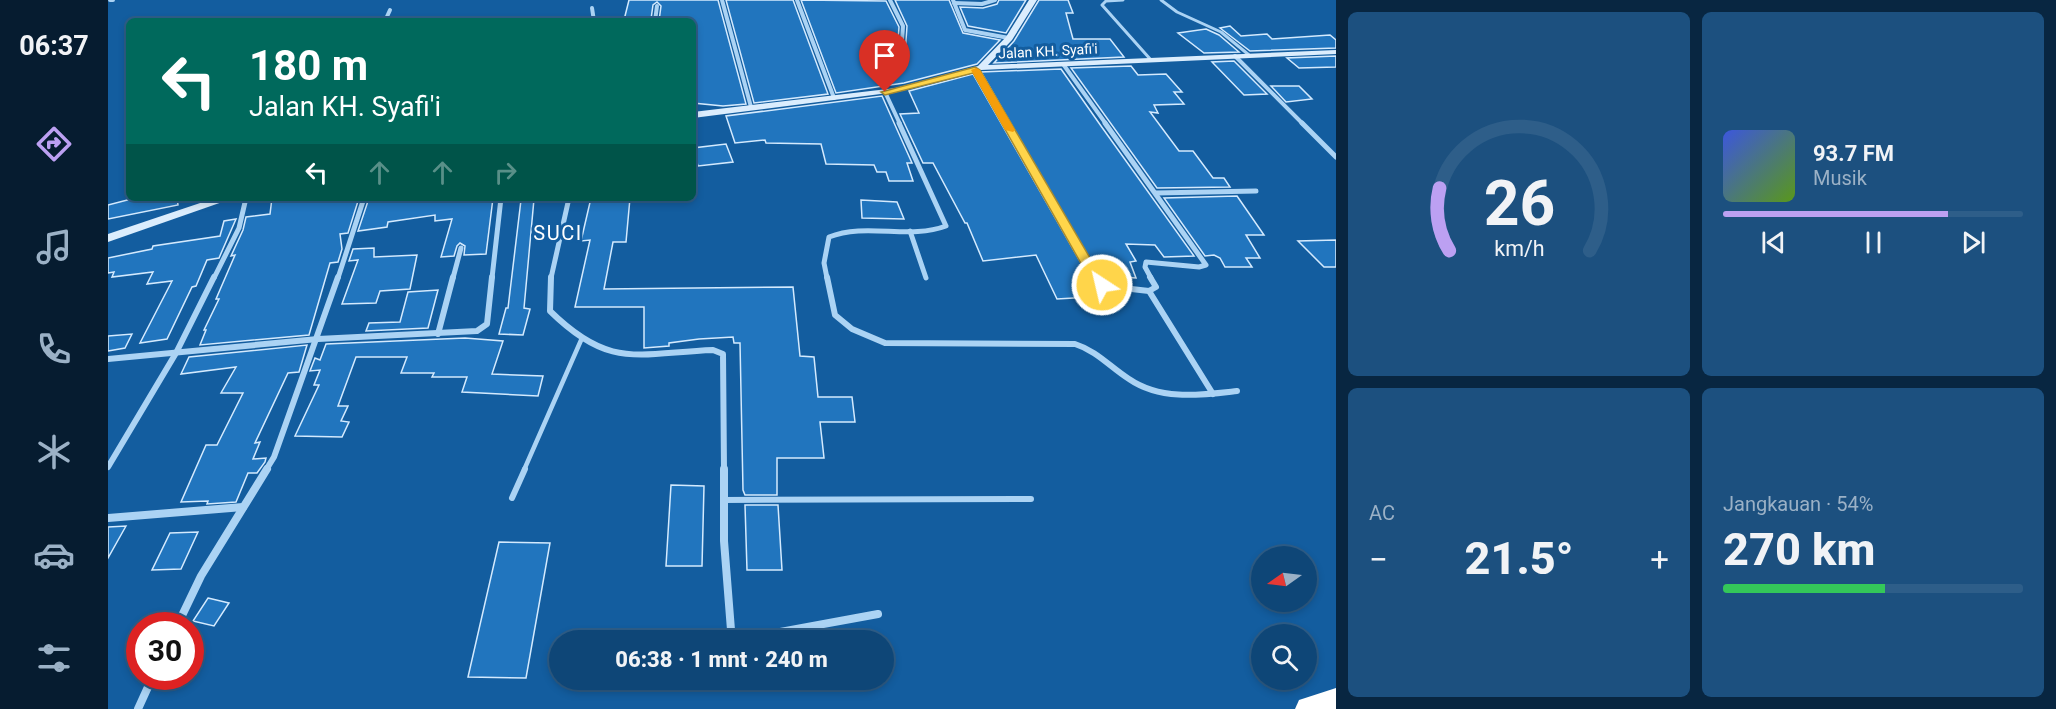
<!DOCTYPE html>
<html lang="id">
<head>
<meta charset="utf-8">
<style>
	:root { --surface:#0e4677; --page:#1c507f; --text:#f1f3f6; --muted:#9bb1c6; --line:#2e5e89; --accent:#bca0f2 }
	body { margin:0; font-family:Roboto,sans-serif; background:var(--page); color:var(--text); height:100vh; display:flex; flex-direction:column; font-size:22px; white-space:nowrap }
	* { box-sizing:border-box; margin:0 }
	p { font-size:20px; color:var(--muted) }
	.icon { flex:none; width:33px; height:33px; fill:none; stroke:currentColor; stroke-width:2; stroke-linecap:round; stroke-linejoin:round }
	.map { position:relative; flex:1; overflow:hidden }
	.drawer { display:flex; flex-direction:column; gap:12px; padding:12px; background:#082641; width:720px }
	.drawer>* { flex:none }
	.banner { position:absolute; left:18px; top:18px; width:570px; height:183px; border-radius:9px; box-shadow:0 3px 9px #0003,0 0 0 2px var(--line); background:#00695c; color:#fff; overflow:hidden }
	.needle { width:39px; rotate:256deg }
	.buttons { position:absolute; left:1143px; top:546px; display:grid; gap:12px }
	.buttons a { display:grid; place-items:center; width:66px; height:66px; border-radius:50%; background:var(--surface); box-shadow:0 3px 9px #0003,0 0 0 2px var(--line); font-size:30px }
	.speed { position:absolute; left:18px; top:612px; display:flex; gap:12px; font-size:30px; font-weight:700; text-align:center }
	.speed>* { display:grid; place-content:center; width:78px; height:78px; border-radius:50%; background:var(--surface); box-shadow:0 3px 9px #0003,0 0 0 2px var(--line); line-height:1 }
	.speed .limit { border:9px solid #d22; background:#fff; color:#111 }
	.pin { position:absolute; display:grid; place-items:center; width:51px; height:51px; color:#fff; margin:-62px -26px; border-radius:50% 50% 50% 0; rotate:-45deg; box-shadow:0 0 6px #0007 }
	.pin .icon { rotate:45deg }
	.me { position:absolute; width:66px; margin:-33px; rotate:325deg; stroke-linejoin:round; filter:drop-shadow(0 0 4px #0008) }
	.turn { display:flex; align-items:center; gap:21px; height:126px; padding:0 24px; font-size:27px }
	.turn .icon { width:78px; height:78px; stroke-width:2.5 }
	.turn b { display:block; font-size:42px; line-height:51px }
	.lanes { display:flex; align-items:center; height:57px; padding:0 24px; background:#0003; justify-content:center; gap:30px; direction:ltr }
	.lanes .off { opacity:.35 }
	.big { font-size:45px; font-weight:800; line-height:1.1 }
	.drawer .card { flex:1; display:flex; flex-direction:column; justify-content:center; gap:9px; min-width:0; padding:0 21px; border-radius:9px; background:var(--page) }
	.drawer .dial { align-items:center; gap:0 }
	.dial svg { height:156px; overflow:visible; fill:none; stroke:var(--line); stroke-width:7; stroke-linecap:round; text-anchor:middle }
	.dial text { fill:var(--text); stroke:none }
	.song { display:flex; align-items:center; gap:18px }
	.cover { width:72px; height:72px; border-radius:9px; background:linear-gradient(135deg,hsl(230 70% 55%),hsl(90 70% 35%)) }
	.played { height:6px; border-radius:3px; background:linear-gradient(90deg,var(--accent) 75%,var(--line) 75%) }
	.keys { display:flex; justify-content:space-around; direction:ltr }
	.heat { display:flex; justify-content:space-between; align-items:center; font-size:33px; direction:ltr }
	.charge { height:9px; border-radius:4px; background:linear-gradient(90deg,#34c759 54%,var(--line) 0) }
	.drawer .tiles { flex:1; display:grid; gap:12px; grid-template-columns:repeat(2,1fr) }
	.trip { position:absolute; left:441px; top:630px; width:345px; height:60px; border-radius:30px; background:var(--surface); box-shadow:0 3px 9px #0003,0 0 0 2px var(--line); font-weight:800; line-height:60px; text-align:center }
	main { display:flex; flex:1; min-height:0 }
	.dock { display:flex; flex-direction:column; width:108px; justify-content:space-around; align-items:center; background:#061c30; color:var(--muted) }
	.dock .icon { width:42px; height:42px }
	.dock .active { color:var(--accent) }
	.dock b { font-size:27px; color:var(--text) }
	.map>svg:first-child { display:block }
	.building { fill:#2175be; stroke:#d4eafe; stroke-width:1.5 }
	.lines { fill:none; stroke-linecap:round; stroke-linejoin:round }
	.lane-far2 { stroke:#abd3f4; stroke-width:3 }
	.lane-far1 { stroke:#abd3f4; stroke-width:4.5 }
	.lane { stroke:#abd3f4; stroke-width:6 }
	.street-far3 { stroke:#abd3f4; stroke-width:4 }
	.street-far2 { stroke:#abd3f4; stroke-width:5 }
	.street-far1 { stroke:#abd3f4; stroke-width:6 }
	.street { stroke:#abd3f4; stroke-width:8 }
	.secondary { fill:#dbedfd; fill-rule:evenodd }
	.highway { fill:#fff; fill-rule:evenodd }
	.route { fill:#ffd54a; stroke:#a68a30; stroke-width:1.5 }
	.slow { fill:#f59e0b }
	.labels { text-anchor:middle; stroke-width:6; stroke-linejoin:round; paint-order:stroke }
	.far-street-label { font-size:14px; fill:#fff; stroke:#135d9f }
	.quarter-label { font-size:20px; letter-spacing:1.5px; fill:#fff; stroke:#135d9f }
</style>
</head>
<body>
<main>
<nav class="dock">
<b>06:37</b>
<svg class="icon active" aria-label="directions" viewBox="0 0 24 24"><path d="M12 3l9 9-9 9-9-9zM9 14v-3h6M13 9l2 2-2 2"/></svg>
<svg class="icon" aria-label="music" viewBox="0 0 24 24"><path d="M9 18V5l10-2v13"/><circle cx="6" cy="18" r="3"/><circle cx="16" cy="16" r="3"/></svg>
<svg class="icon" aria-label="phone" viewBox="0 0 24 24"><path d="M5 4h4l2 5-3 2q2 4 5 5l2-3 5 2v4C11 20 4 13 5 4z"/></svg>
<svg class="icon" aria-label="climate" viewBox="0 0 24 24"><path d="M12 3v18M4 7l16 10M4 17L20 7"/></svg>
<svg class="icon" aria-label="car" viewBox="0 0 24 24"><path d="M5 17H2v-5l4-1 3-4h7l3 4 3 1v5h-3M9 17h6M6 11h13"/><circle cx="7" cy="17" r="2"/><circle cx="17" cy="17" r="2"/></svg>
<svg class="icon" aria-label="filters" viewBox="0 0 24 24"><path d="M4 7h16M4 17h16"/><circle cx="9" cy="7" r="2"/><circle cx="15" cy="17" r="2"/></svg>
</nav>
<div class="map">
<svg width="1228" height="709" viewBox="0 0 1228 709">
	<rect width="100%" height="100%" fill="#135d9f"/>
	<g class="building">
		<path d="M521,0H610L638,104L615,106L585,103V78H588L585,21H551L553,6L549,2L545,5L543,19L516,20Z"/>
		<path d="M618,0H685L720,94L646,103Z"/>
		<path d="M693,0L778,1L791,27L789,55L792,59L797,55L799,26L787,0H841L855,33L892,40L869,64L796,83L728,93Z"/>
		<path d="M891,0H918L898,33L860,26L852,7L875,8L889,4Z"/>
		<path d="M931,0H960L965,13H958L965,39H1002L1016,57L886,63L906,41Z"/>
		<path d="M1122,26L1133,36L1159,34L1164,39L1222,35L1228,40V48L1142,51L1112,28Z"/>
		<path d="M1098,29L1111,35L1131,52L1096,53L1070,33Z"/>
		<path d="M1228,56V67L1191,68L1179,58Z"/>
		<path d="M1126,61L1159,94L1136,95L1104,62Z"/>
		<path d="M1023,66L1030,75L1058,74L1074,92H1066L1076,104L1046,105L1050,113L1042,112L1071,151H1085L1105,178H1116L1122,187L1049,188L963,68Z"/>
		<path d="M953,69L993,126L1086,256L1056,257L1047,245L1018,244L1028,261L1022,262L1028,278L993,276L990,274L873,72Z"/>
		<path d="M865,74L980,275H974L981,287H976L982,297L949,299L928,255L875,261L859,223H857L825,163H815L792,114L811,113L801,91Z"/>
		<path d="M1163,86H1191L1204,99L1178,102Z"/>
		<path d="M774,96L804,163H799L805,181H781L778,172H769L766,165L718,164L713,144L658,143L657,140L627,143L618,116Z"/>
		<path d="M618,144L625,162L590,166L585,148Z"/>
		<path d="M1129,196L1156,235H1138L1152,258H1138L1144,267H1117L1112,258L1106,255L1097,256L1056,198Z"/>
		<path d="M27,198H69L70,205L0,219V205Z"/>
		<path d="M164,198H251L240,233L232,234L234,249L230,262L222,263L201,335L92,345L98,330H96L111,299H108L127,255L123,256L135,230L138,217L162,214Z"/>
		<path d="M261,198H385L378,254L356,255L357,246L352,243L349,246L346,256L333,257L344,219L327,221V215L280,222L279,227L250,231Z"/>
		<path d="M483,198H522L518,242H505L496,289L685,287L692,356L706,357L710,397H744L747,422H712L716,458H669V495H637L635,490L632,343H626L625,337L591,339L561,343V346L536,348V307H467L482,240L473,241Z"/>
		<path d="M426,199L416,308L422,309L415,335L391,334L398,308H400L413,200Z"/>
		<path d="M753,200L789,202L796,219L754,218Z"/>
		<path d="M128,219L111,258L99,260L88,286L84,287L59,339L32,343L64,281L39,284L45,272L4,277L6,272L0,273V258L44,249L45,246L112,236L116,221Z"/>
		<path d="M1228,240V267H1216L1190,241Z"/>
		<path d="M266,248V257L309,255L302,289L272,291L268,303L234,304L250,260L241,261L245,249Z"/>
		<path d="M330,290L320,328L258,331L261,323L292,322L300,292Z"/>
		<path d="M24,334L17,348L0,351V336Z"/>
		<path d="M357,338L395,341L384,374L435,376L430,396L354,392L359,377H324L326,373H293L299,357H248L230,406H240L233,421L241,422L234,437L187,436L211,385H206L212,370L202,371L207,358L212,360L218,344Z"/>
		<path d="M199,345L191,372L180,373L147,443L152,442L145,459L158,458L157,462L149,473H140L128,502L99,504L100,501L73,502L98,445H109L135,393H113L128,367L73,374L81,357Z"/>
		<path d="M563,485L596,486L594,566H558Z"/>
		<path d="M637,505H670L674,570H639Z"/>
		<path d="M18,526L0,558V527Z"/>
		<path d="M90,532L73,569L44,570L62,533Z"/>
		<path d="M391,542L442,543L418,678L360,677Z"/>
		<path d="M100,598L121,603L106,626L85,621Z"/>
	</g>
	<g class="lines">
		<g class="lane-far2">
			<path d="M1015,0L998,1L994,5L1043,60"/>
			<path d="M1053,0L1069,12L1113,32L1141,55"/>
		</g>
		<path class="lane-far1" d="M416,470L474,338"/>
		<g class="lane">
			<path d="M404,498L417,469"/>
			<path d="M615,500L923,499"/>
		</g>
		<g class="street-far3">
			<path d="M2,0H5"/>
			<path d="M614,0L643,107"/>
			<path d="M689,0L726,98"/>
			<path d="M782,0L795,26L793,55"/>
			<path d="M845,0L857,30L901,38"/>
			<path d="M846,3L874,4L887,0"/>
			<path d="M484,8L486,21"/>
			<path d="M277,21L282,10"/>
			<path d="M547,21L549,6"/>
			<path d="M1127,56L1195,124"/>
			<path d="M955,64L998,124"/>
			<path d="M867,70L898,124"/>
			<path d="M777,92L792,124"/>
		</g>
		<g class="street-far2">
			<path d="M897,123L987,278"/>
			<path d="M997,123L1098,265L1091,267L1038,262L1037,267L1043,278"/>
			<path d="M1194,123L1228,157"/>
			<path d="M1048,193L1148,191"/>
			<path d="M802,231L818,278"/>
			<path d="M106,278L131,228L138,198"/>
			<path d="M230,278L256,198"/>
			<path d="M345,278L353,248"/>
			<path d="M384,278L393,198"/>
			<path d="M443,278L461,198"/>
			<path d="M719,278L716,263L721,237C758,222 801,240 838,226L791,123"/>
		</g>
		<g class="street-far1">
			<path d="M443,277L442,311C502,370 530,353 605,350L615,354L616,470"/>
			<path d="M719,277L727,315L744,329L777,343L967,344C989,351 1002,367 1021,379C1053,401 1093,395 1129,391"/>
			<path d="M986,277L997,286L1041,291L1048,287L1042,277"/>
			<path d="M1041,291L1105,394"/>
			<path d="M330,334L345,277"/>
			<path d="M0,359L210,339L369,331L379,324L384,277"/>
			<path d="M0,467L68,353L106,277"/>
			<path d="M158,470L166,457L230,277"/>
		</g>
		<g class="street">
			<path d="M616,469V541L623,630L629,637L639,638L770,614"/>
			<path d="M0,518L135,507"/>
			<path d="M69,626L93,576L159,469"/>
			<path d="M30,709L45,676"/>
		</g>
		<g class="secondary">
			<path d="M921,0H929L904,40L880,65L1228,50V54L873,70L788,92L585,118V112L788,88L870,66L898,37Z"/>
			<path d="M107,198H122L120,200L0,242V234Z"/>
		</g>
		<path class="highway" d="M1228,688V709H1187L1191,700Z"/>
	</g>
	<path class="route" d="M867,67L872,70L992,275L1000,285L999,288H990L983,281L865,73L777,95L773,92Z"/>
	<path class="slow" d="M868,68L872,70L907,130L905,132L897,130L863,70Z"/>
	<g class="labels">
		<g class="far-street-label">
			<text transform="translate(940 51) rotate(-3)" y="5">Jalan KH. Syafi'i</text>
		</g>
		<g class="quarter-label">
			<text x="450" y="240">SUCI</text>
		</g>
	</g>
</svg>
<div class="buttons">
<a><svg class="needle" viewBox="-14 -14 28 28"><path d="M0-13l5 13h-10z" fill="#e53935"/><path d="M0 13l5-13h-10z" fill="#9bb1c6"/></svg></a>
<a><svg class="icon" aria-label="search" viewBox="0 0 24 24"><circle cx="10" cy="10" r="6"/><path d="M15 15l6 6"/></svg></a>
</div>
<div class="speed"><div class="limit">30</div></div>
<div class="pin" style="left:777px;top:92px;background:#d93025"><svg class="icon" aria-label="arrive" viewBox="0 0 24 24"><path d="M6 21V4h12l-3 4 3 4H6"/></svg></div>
<svg class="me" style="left:994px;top:285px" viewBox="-20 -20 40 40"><circle r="17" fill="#ffd54a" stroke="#fff" stroke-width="3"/><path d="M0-11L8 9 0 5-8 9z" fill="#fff"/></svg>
<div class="trip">06:38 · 1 mnt · 240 m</div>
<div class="banner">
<div class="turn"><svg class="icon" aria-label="left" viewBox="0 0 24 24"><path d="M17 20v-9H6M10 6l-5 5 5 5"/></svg><div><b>180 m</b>Jalan KH. Syafi'i</div></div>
<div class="lanes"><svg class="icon" aria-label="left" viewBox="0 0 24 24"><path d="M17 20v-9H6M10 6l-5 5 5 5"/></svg><svg class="icon off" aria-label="ahead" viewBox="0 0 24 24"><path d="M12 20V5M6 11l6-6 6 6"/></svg><svg class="icon off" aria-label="ahead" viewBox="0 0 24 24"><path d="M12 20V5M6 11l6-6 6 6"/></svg><svg class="icon off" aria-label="right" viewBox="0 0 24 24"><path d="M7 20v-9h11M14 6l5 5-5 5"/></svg></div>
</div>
</div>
<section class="drawer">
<div class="tiles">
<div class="card dial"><svg viewBox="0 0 100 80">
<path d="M14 69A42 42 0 1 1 86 69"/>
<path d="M14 69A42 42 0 0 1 9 37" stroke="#bca0f2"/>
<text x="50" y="56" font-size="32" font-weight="700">26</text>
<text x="50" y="72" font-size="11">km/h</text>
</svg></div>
<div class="card">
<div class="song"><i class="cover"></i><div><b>93.7 FM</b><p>Musik</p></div></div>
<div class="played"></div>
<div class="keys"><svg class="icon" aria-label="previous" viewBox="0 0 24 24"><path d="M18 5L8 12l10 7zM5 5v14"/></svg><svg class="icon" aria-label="pause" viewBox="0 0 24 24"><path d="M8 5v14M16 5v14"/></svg><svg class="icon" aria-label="next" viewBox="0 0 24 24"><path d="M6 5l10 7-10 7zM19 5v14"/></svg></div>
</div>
<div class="card"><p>AC</p>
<div class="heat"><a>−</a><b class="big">21.5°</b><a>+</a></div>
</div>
<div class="card"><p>Jangkauan · 54%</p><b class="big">270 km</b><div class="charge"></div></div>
</div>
</section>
</main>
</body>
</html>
